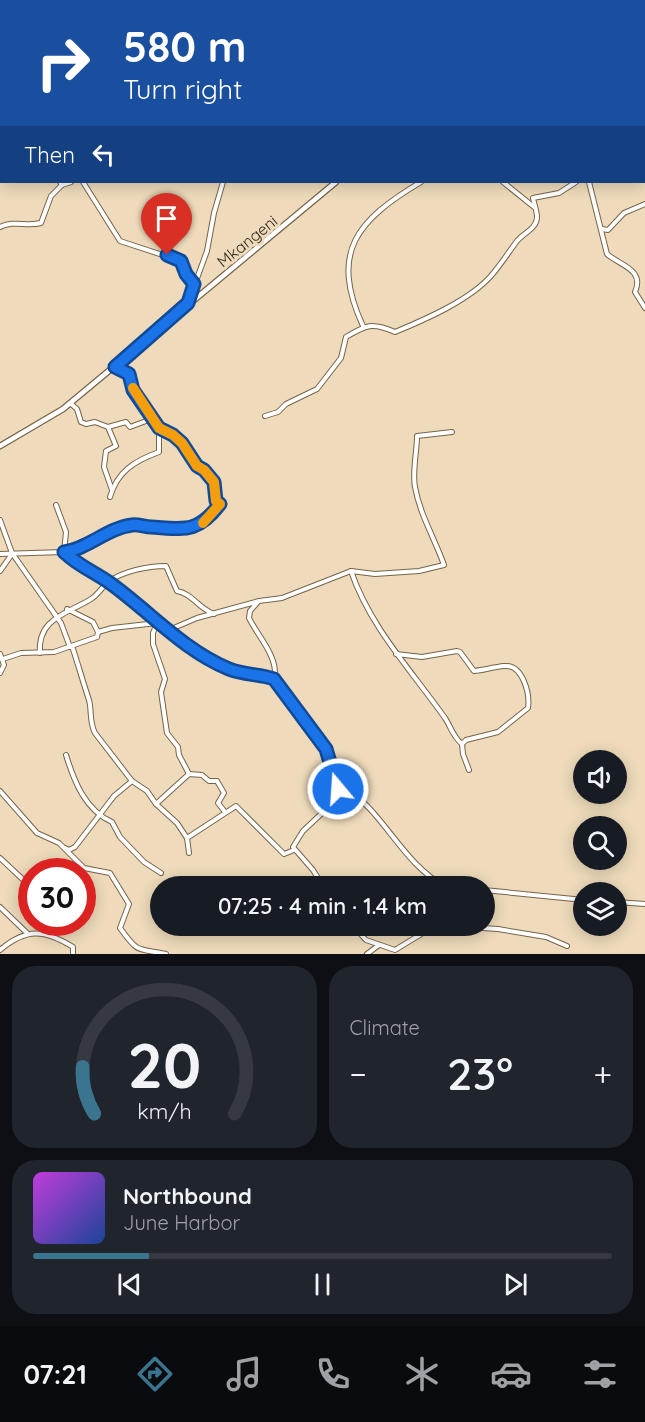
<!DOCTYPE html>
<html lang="en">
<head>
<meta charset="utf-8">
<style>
	:root { --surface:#171b24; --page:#20242c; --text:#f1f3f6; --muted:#9ea1a6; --line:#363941; --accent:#3b748e }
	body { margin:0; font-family:Quicksand,sans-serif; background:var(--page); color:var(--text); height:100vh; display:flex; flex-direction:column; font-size:22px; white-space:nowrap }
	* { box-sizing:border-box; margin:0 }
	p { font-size:20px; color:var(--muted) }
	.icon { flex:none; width:33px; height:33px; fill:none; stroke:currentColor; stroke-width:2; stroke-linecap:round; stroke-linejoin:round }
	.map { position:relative; height:954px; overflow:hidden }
	.panel { display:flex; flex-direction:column; gap:12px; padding:12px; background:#0d0f14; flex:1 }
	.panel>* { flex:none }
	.guide { position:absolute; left:0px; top:0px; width:645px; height:183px; box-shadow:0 3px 15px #0003; background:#1a4fa0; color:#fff; overflow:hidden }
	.tools { position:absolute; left:573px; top:750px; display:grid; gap:12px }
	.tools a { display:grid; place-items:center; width:54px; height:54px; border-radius:50%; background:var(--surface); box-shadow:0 3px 15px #0003; font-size:30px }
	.speed { position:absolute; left:18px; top:858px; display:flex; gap:12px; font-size:30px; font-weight:700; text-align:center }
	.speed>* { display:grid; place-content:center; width:78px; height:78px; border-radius:50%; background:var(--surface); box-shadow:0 3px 15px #0003; line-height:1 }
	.speed .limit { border:9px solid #d22; background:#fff; color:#111 }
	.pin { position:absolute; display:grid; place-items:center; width:51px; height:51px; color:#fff; margin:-62px -26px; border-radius:50% 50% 50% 0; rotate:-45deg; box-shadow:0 0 6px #0007 }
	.pin .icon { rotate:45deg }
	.me { position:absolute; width:66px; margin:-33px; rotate:342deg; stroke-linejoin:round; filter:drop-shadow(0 0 4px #0008) }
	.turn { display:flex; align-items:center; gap:21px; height:126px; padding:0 24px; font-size:27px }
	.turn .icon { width:78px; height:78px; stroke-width:2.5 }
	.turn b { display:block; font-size:42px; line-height:51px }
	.then { display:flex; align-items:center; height:57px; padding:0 24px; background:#0003; gap:12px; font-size:22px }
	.big { font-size:45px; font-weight:600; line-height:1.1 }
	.panel .tile { flex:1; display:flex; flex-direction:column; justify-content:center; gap:9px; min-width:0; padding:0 21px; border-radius:24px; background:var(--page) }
	.panel .dial { align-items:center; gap:0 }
	.dial svg { height:156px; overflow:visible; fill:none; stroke:var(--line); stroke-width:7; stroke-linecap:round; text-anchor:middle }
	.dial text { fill:var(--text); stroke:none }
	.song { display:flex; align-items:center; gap:18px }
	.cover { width:72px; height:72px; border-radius:9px; background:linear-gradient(135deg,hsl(290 70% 55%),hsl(220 70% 35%)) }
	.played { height:6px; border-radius:3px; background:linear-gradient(90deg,var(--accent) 20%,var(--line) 20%) }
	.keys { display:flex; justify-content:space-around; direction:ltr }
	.heat { display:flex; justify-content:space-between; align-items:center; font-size:33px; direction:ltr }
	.panel .tiles { flex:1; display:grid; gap:12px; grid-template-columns:1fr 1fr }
	.tile:last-child { grid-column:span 2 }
	.trip { position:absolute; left:150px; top:876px; width:345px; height:60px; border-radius:30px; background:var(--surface); box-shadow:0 3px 15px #0003; font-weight:600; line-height:60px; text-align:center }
	.tab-bar { display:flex; height:96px; justify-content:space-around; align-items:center; background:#090b0e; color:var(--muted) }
	.tab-bar .icon { width:42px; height:42px }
	.tab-bar .on { color:var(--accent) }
	.tab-bar b { font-size:27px; color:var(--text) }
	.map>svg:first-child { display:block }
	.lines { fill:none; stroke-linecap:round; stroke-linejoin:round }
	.minor-casing { stroke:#766448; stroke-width:6 }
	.tertiary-casing { stroke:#766448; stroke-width:7 }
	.minor { stroke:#fff; stroke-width:4 }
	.tertiary { stroke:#fff; stroke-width:4.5 }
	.route-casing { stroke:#114b97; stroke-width:15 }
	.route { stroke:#1a73e8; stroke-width:10 }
	.slow { stroke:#f59e0b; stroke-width:10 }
	.labels { text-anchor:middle; stroke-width:6; stroke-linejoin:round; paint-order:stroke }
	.street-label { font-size:16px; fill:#2e261a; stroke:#efdbbb }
</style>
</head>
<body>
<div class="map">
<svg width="645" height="954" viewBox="0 0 645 954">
	<rect width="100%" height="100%" fill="#efdbbb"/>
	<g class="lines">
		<defs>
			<g id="minor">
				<path d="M314,0L315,2"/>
				<path d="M401,0L402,2"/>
				<path d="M522,0L524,2"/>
				<path d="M114,2V0"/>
				<path d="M265,2V0"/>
				<path d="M461,2L462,0"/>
				<path d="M0,86L2,88"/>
				<path d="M644,124L645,123"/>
				<path d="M0,146L2,145"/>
				<path d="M60,182L62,185L71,182"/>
				<path d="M83,182L120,241L181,261L186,274L194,284"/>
				<path d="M503,182L534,207"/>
				<path d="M589,182L607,254C619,265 645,269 635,292L645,308"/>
				<path d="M0,227C14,220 27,227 41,223L51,196L62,185"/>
				<path d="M602,229L608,230L624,213L645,204"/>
				<path d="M188,303L207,251L214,213L223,182"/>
				<path d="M363,326C329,252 357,220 421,182"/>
				<path d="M70,403L77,409L81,422L86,424L95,422L108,427L126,422L130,427L154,418"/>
				<path d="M265,416L278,412L286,404L317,389L341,358L346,337C366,325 372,322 395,332C424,320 468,301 490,277C500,266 508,253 517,241C523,233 537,229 537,217C537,211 534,204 533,198L559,193L576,182"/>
				<path d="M108,427L116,446L106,451L104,467L112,490"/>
				<path d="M110,497C117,472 134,461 159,452V429"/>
				<path d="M56,505L66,532L64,552C88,549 107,528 132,525C138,524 145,527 151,527C184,529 197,535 220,504L215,501L214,481L204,470L197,466L182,443L173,435L159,428L133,390L129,374L115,367"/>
				<path d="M0,520L12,553L61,623L70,647"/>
				<path d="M0,554L64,552C81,568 93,570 110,583C149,611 183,650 229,669C244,675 259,674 274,679C298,714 342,753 337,799L303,831L293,847L313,870L323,886"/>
				<path d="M0,571L12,554"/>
				<path d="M351,571C370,627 411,670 445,718C451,727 453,737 462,744"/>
				<path d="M257,603L250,611L249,618C257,635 280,659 274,679"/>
				<path d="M67,609L93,622L98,632L112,628L157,623L153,633V644L165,679L161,692L167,733L178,747L179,755L189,774"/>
				<path d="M169,630L197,618L259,601L282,598L351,571L375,574L419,571L444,565C435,539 420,515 415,487C412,472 417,452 417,436L452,432"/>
				<path d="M72,646C78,664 83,682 89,700C92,711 89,722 95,733L132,781L147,791L156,804L177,823L187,838L189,853"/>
				<path d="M40,653C37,618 69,613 91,599C98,595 102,587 108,582C123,571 148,566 166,566L177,591C193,594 198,608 214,614"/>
				<path d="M0,654L4,665L0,673"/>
				<path d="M396,654L422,657L457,651L460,652L474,671C484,670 494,667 504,666C523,664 530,694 528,708L498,732L466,740L462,744L463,754L469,770"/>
				<path d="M3,659L21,653L54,652L97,637L98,632"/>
				<path d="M66,755C74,781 85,810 112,822L120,837L144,862L161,873"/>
				<path d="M336,776C347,791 358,796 370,809C394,835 412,868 444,886"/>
				<path d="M0,791L37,833L59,843L84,868L110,873L129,904L120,928C139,954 136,948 166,954"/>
				<path d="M156,804L189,774L202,775L209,781H217L224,793L218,803L225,812"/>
				<path d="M187,838L236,806L284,854L294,850"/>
				<path d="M65,848L69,850L75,847L114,796L132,781"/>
				<path d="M0,858L32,888"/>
				<path d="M484,890L584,900"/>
				<path d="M616,902L645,904"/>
				<path d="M0,907L27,933"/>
				<path d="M353,926L366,940L395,950L423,933L467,927L498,929L546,937L567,946"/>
				<path d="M0,950C26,928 44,929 73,947V954"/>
				<path d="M367,954L379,945"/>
			</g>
			<g id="tertiary">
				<path d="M548,2L550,0"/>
				<path d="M0,446L63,409L336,182"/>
			</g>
		</defs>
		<use href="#minor" class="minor-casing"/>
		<use href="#tertiary" class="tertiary-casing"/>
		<use href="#minor" class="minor"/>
		<use href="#tertiary" class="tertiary"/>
	</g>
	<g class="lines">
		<defs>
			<path id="route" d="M167,255L181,261L186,274L194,284L188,303L115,367L129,374L133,390L159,428L173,435L182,443L197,466L204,470L214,482L216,501L220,504C197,534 184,529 151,527C145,527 138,524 132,525C107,528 88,549 64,552C80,567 93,571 110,583C149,611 183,650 229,669C244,675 260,674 274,679L326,749L338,789"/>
		</defs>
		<use href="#route" class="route-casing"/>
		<use href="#route" class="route"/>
		<path class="slow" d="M133,388L159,428L173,435L182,443L197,466L204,470L214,482L216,501L220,504L203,523"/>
	</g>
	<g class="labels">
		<g class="street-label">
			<text transform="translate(247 241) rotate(-39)" y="6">Mkangeni</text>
		</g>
	</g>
</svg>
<div class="tools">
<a><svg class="icon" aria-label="sound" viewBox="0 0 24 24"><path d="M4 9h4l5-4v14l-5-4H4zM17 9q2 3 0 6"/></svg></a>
<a><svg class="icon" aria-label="search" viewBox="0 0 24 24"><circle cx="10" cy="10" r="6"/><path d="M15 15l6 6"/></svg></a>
<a><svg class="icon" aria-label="layers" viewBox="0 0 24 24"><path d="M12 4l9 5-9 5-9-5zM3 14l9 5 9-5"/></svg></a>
</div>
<div class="speed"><div class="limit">30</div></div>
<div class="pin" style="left:167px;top:255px;background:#d93025"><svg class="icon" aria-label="arrive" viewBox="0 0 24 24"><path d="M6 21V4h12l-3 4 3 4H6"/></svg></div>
<svg class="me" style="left:338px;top:789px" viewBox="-20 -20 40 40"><circle r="17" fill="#1a73e8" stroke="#fff" stroke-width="3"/><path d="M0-11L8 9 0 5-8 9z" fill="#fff"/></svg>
<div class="trip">07:25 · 4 min · 1.4 km</div>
<div class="guide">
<div class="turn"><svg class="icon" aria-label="right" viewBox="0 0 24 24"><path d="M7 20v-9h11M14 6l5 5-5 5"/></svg><div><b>580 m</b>Turn right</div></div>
<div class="then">Then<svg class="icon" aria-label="left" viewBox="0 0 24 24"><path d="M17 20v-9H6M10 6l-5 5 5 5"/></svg></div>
</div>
</div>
<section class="panel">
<div class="tiles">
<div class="tile dial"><svg viewBox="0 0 100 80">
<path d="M14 69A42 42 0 1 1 86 69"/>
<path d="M14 69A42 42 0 0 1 8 45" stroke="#3b748e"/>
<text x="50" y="56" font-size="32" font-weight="700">20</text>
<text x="50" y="72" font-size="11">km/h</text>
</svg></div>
<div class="tile"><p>Climate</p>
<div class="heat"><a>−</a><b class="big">23°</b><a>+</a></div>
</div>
<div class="tile">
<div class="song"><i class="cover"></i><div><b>Northbound</b><p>June Harbor</p></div></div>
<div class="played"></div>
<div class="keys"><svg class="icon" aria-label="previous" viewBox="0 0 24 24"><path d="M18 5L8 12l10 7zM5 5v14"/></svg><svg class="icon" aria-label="pause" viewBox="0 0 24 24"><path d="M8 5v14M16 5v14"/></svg><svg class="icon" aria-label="next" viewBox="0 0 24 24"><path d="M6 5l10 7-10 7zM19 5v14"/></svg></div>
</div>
</div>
</section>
<nav class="tab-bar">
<b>07:21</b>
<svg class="icon on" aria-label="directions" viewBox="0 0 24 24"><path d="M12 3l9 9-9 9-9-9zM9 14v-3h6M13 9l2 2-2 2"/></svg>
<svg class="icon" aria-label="music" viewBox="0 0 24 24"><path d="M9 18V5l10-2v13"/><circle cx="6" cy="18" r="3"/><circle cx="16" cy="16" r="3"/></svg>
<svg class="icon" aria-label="phone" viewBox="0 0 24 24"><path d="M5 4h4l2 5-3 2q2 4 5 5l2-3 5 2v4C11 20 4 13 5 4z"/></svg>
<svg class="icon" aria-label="climate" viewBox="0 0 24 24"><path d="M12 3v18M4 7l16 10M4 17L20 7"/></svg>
<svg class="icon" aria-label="car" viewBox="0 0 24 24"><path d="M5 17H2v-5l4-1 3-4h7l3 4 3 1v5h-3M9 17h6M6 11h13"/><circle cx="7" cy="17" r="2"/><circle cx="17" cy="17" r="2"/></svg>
<svg class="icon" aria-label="filters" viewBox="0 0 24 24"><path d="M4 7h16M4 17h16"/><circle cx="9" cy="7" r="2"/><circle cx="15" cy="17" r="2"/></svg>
</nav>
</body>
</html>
